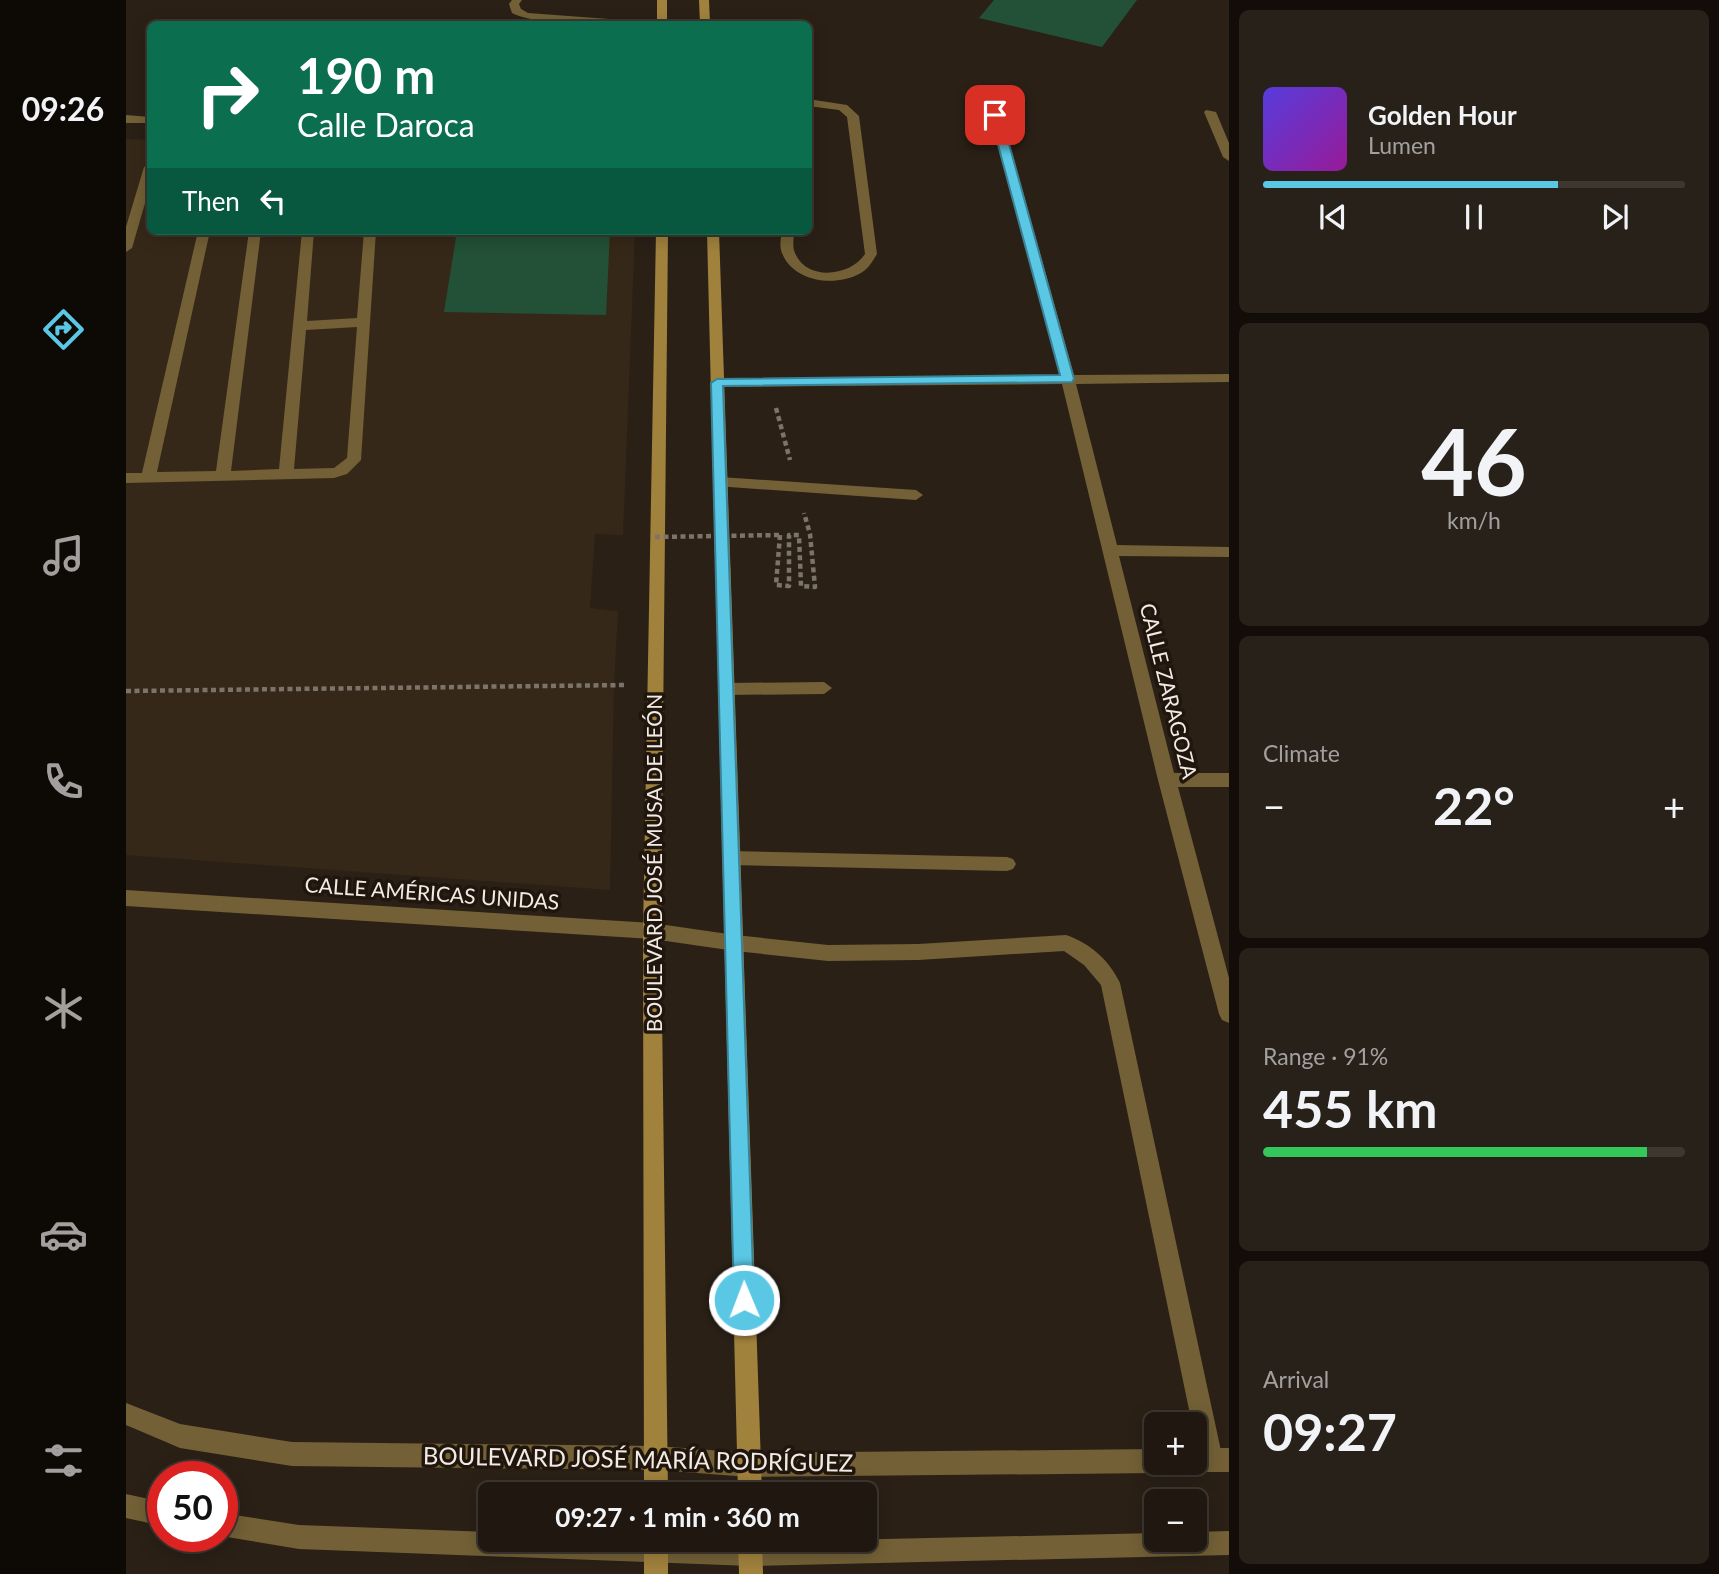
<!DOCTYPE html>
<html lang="en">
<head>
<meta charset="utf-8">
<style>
	:root { --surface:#201810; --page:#282119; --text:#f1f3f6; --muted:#a2a09f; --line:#3d3730; --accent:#5ac8e5 }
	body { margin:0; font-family:Lato,sans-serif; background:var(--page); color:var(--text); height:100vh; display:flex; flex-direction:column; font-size:26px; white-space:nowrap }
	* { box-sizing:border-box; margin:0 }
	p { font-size:23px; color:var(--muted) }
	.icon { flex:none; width:38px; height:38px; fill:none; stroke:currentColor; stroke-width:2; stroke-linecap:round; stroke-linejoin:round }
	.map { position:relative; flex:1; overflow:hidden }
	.sheet { display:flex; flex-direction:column; gap:10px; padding:10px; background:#120d09; width:490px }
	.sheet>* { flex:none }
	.banner { position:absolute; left:21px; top:21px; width:665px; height:214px; border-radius:10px; box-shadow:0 4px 18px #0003,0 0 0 2px var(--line); background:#0b6e4f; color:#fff; overflow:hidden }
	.fabs { position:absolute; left:1018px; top:1412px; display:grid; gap:14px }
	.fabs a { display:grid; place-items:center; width:63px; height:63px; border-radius:10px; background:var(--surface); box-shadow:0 4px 18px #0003,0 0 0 2px var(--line); font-size:35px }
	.speed { position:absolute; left:21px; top:1461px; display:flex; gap:14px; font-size:35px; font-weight:700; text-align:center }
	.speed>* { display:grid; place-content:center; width:91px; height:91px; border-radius:50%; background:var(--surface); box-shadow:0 4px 18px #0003,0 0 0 2px var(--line); line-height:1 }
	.speed .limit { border:10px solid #d22; background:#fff; color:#111 }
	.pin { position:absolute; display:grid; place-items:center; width:60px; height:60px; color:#fff; margin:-30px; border-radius:14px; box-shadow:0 4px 10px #0006 }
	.me { position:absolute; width:77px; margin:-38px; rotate:359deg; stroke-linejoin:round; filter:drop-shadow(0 0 5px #0008) }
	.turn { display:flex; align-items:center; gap:24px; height:147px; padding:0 35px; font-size:32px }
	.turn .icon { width:91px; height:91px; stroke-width:2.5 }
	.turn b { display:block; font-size:49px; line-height:60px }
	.then { display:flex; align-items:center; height:66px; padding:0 35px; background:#0003; gap:14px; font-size:26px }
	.big { font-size:52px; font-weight:700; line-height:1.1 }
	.sheet .widget { flex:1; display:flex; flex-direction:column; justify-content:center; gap:10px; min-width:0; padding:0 24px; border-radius:10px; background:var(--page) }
	.sheet .dial { align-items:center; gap:0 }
	.dial b { font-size:91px; line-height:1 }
	.song { display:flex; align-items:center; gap:21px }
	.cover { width:84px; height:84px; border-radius:10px; background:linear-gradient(135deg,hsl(250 70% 55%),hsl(300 70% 35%)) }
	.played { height:7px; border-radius:4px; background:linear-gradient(90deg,var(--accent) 70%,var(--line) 70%) }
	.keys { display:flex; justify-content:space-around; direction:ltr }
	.heat { display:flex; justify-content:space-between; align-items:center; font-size:38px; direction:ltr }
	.charge { height:10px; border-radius:5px; background:linear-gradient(90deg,#34c759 91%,var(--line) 0) }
	.trip { position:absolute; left:352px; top:1482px; width:399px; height:70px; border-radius:10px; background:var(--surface); box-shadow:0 4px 18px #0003,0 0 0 2px var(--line); font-weight:700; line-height:70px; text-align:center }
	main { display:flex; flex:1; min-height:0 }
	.tabs { display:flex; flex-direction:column; width:126px; justify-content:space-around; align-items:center; background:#0d0a06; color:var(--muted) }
	.tabs .icon { width:49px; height:49px }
	.tabs .selected { color:var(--accent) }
	.tabs b { font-size:32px; color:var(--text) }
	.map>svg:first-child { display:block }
	.built { fill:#362819 }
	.green { fill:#225137 }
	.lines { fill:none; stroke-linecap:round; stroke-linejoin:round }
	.path { stroke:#7c746b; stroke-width:4.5; stroke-dasharray:5 3.5; stroke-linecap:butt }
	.service { fill:#736036; fill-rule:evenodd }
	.minor { fill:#736036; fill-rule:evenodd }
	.tertiary { fill:#736036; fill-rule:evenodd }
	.secondary { fill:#a1823d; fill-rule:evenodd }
	.path-bridge { stroke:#7c746b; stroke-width:4.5; stroke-dasharray:5 3.5; stroke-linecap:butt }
	.route { fill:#5ac8e5; stroke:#3a8295; stroke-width:2 }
	.labels { text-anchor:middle; stroke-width:7; stroke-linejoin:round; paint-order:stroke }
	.street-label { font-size:21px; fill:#f2ebe4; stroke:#20160d }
	.near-street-label { font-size:24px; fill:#f2ebe4; stroke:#20160d }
</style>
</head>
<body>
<main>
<nav class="tabs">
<b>09:26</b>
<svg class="icon selected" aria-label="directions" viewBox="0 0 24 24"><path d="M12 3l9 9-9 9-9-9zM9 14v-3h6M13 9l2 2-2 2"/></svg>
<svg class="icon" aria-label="music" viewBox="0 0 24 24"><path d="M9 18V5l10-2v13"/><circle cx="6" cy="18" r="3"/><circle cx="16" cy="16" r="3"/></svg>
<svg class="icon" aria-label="phone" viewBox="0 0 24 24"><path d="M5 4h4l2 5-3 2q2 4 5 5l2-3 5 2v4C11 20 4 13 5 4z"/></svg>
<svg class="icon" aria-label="climate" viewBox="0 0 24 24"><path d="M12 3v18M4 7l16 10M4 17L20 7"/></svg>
<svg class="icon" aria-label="car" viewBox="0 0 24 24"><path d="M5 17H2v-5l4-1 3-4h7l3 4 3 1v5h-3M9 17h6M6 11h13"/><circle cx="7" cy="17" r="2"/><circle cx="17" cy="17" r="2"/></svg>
<svg class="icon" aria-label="filters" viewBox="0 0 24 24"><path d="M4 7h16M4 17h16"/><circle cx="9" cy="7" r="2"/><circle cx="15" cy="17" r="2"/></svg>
</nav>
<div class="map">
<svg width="1103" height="1574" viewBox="0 0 1103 1574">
	<rect width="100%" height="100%" fill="#2a2016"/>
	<path class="built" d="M0,139L24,140V231H509L497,535L469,534L464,608L492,611L488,684L484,890L0,855Z"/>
	<g class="green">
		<path d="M868,0H1011L976,47L853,18Z"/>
		<path d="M331,231H484L480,315L318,312Z"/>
	</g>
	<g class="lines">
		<g class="path">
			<path d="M650,408L664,460"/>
			<path d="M654,535L650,585L663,586V535H673L675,586L689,587L684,534L678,513"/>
			<path d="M0,691L501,685"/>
		</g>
		<g class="service">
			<path d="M386,0H396L393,4L395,9L402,13L510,21L515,24C486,27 412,26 386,13L383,4Z"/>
			<path d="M682,99L721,105L733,116L751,254C746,262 742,270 733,274C709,287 667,282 656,253C653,247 655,238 656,231H668C668,238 666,247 669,253C681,282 725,276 739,254L721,117L713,110L682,106Z"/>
			<path d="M0,115L24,117V123H0Z"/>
			<path d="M24,163V186L6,248L0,252V227L18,167Z"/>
			<path d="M72,231H84L31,472L90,471L123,231H135L105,471L153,469L176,231H188L181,321L231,318L238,231H250L235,460L221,474L208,478L0,483V473H16ZM231,327L221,458L208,468L168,469L180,330Z"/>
			<path d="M594,477L790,490L797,495L790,500L589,486L587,482L589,478Z"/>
			<path d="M698,682L706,688L698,694L601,695L593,689L601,683Z"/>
			<path d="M606,851L881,857L887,859L890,864L887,869L881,871L606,865L600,863L597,858L600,853Z"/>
			<path d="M609,935L702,945L792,944L940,935C964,943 983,960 994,983L1097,1460L1093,1468L1085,1472L1077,1468L1069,1440V1424H1066L975,985L958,965L938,951L792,960L702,961L609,951L602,949L600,943L602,937Z"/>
		</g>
		<g class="minor">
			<path d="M858,86L868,88L948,375L1103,374V382L950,384L991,545L1103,547V557L993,556L1048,773H1103V787H1052L1103,978V1023L1096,1020L1093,1014L1032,780L936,384L591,387L584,383L591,379L934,375L856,88Z"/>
			<path d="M1080,110L1090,112L1103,143V161L1097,157L1078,112Z"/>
			<path d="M0,890L526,923L609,935L616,937L618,943L616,949L609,951L526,939L0,906Z"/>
		</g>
		<g class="tertiary">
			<path d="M0,1403L54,1424L166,1442L531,1446L623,1453L1031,1449V1463H1042L1039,1469L1031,1473L623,1477L531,1470L166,1466L54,1448L0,1425Z"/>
			<path d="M1069,1448H1103V1472H1069L1061,1468L1059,1463H1069Z"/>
			<path d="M0,1494L37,1502V1526L0,1518Z"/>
			<path d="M96,1513L173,1525L364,1532V1540L625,1542L1031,1533V1540H1069V1532L1103,1531V1555L625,1566L173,1549L95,1536Z"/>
		</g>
		<g class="secondary">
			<rect x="531" y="0" width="10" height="24"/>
			<path d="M573,0H583L584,24H574Z"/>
			<path d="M530,231H542L535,931L542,1494H518L517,931Z"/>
			<path d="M581,231H593L636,1494H612Z"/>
			<rect x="518" y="1540" width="24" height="34"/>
			<path d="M612,1540H636L637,1574H613Z"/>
		</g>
		<path class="path-bridge" d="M529,537L654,535"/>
	</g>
	<path class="route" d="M869,112L875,115L948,379L946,382L597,386L628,1300L626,1307L618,1310L611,1307L608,1300L585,383L591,379L934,375L864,115Z"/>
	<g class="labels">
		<g class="street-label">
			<text transform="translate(1042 691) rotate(76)" y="7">CALLE ZARAGOZA</text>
			<text transform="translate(529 863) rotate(-90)" y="7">BOULEVARD JOSÉ MUSA DE LEÓN</text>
			<text transform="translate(306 894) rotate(4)" y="7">CALLE AMÉRICAS UNIDAS</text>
		</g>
		<g class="near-street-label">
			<text transform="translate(512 1460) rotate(1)" y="8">BOULEVARD JOSÉ MARÍA RODRÍGUEZ</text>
		</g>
	</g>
</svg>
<div class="fabs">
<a>+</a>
<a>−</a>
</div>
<div class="speed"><div class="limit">50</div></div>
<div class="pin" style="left:869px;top:115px;background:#d93025"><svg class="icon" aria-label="arrive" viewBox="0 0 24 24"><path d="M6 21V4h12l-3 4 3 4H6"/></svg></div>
<svg class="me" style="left:618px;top:1300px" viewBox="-20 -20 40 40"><circle r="17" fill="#5ac8e5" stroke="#fff" stroke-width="3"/><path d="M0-11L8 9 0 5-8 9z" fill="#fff"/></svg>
<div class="trip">09:27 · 1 min · 360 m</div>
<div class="banner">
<div class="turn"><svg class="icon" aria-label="right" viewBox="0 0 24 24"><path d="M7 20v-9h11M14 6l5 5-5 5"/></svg><div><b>190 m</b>Calle Daroca</div></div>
<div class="then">Then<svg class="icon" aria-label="left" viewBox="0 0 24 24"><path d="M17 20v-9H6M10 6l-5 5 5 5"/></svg></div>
</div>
</div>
<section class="sheet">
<div class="widget">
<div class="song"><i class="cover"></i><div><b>Golden Hour</b><p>Lumen</p></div></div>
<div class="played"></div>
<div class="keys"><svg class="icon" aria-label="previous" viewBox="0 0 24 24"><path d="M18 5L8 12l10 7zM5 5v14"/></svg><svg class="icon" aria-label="pause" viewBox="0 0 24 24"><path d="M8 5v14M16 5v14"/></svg><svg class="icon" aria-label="next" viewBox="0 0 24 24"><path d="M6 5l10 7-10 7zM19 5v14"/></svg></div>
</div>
<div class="widget dial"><b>46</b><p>km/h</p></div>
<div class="widget"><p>Climate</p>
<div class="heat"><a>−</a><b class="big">22°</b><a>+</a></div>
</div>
<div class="widget"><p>Range · 91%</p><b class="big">455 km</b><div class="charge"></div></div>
<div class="widget"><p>Arrival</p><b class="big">09:27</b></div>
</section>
</main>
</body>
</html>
